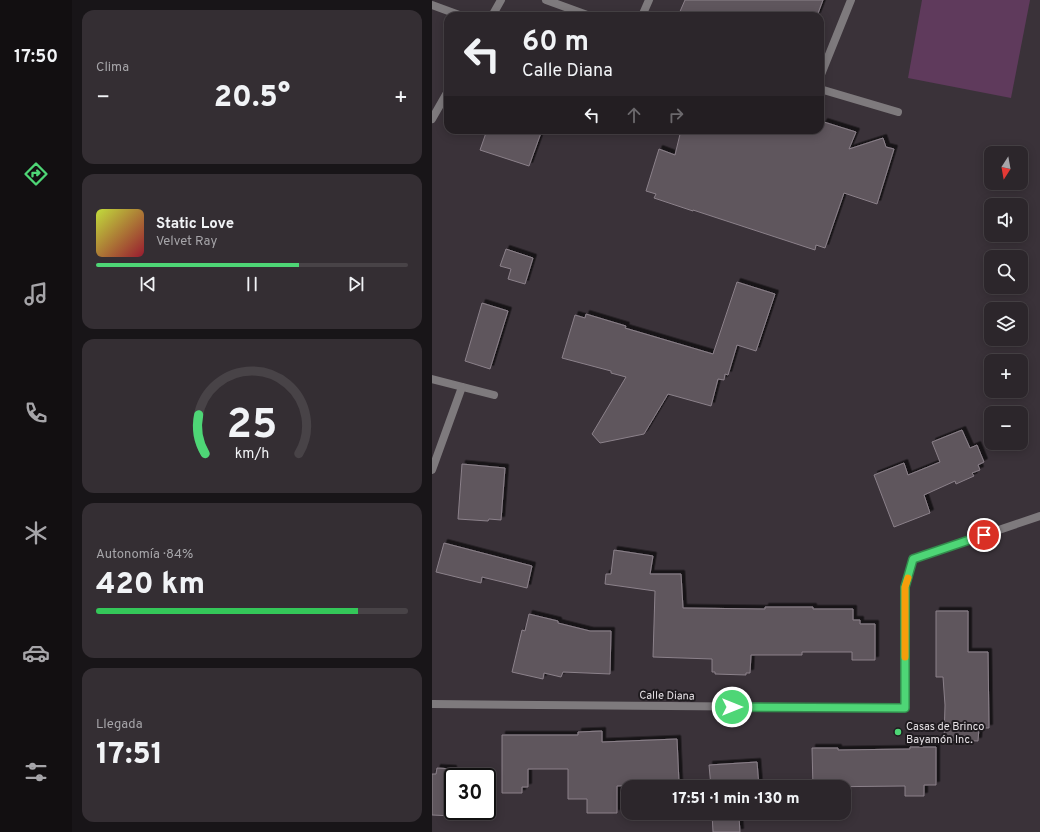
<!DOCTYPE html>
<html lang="es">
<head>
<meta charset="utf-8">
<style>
	:root { --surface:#2c262b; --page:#342e33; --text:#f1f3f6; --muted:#a6a5a9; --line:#484347; --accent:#4ed676 }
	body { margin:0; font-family:Overpass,sans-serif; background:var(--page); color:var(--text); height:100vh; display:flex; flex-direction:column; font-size:15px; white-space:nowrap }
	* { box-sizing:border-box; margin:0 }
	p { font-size:13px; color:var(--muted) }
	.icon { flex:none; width:22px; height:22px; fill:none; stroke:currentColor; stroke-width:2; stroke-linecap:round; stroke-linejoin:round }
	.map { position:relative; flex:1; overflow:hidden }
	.sheet { display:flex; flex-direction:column; gap:10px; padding:10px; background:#181518; width:360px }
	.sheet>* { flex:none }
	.top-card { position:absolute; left:12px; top:12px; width:380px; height:122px; border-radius:12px; box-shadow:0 2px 10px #0003,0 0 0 1px var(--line); background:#2c262b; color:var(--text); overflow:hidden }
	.needle { width:26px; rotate:191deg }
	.tools { position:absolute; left:552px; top:146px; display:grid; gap:8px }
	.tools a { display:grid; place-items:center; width:44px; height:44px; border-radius:8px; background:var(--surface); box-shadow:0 2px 10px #0003,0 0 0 1px var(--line); font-size:20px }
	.speed { position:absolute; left:12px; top:768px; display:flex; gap:8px; font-size:20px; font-weight:700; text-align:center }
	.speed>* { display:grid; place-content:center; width:52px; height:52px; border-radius:50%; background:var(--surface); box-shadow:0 2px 10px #0003,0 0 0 1px var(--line); line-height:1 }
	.speed .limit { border:2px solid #111; border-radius:6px; background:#fff; color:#111 }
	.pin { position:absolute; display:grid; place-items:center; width:34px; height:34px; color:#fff; margin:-17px; border:2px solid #fff; border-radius:50%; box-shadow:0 1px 4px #0007 }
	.me { position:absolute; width:44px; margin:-22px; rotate:90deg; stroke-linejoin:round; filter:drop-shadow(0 0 3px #0008) }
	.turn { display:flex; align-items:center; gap:14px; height:84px; padding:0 12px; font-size:18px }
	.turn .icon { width:52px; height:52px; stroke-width:2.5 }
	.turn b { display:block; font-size:28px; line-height:34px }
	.lanes { display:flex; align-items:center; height:38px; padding:0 12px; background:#0003; justify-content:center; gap:20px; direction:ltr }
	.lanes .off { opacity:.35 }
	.big { font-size:30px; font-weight:800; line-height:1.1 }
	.sheet .tile { flex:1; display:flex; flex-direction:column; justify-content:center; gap:6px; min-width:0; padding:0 14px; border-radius:12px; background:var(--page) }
	.sheet .dial { align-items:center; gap:0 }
	.dial svg { height:104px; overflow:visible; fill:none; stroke:var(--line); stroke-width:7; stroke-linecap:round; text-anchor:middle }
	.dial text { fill:var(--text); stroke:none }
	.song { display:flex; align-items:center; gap:12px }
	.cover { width:48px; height:48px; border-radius:6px; background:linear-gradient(135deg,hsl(70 70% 55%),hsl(350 70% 35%)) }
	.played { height:4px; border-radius:2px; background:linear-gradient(90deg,var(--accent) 65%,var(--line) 65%) }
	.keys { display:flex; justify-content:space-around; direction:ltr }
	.heat { display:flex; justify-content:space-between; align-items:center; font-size:22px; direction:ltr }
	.charge { height:6px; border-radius:3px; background:linear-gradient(90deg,#34c759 84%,var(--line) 0) }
	.trip { position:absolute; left:189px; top:780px; width:230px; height:40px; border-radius:12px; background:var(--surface); box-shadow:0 2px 10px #0003,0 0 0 1px var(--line); font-weight:800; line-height:40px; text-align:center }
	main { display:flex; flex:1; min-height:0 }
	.menu { display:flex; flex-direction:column; width:72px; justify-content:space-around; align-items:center; background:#120f11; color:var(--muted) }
	.menu .icon { width:28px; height:28px }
	.menu .active { color:var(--accent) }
	.menu b { font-size:18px; color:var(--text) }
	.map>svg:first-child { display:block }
	.green { fill:#5f3a5c }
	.building { fill:#5f565d; stroke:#8b818a; filter:url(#shadow) }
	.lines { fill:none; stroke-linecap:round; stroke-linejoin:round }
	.minor { stroke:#7e7a7d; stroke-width:8 }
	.tertiary { stroke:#7e7a7d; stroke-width:8 }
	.route-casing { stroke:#338b4d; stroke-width:10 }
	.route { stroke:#4ed676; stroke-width:7 }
	.slow { stroke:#f59e0b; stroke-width:7 }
	.poi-dot { fill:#4ed676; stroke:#1f1b1f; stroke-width:1.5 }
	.labels { text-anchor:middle; stroke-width:4; stroke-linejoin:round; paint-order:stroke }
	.street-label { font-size:11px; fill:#e8e3e7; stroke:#1f1b1f }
	.poi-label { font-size:11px; fill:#e8e3e7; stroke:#1f1b1f; text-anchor:start }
</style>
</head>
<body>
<main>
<nav class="menu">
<b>17:50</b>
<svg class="icon active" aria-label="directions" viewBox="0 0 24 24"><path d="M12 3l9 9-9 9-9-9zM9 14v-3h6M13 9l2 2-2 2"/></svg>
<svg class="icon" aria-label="music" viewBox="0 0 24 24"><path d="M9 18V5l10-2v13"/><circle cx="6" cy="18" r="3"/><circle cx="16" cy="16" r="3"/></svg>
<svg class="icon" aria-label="phone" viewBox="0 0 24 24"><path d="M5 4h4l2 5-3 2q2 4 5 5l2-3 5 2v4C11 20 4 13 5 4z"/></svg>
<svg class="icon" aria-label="climate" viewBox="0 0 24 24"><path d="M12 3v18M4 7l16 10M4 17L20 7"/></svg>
<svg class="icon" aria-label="car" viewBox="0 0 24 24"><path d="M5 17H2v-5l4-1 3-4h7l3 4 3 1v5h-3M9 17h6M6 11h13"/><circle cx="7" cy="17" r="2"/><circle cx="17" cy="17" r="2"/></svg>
<svg class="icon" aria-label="filters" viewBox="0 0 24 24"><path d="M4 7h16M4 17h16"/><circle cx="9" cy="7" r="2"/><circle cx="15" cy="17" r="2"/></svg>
</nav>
<section class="sheet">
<div class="tile"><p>Clima</p>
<div class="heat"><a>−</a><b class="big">20.5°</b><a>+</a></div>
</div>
<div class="tile">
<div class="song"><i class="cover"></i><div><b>Static Love</b><p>Velvet Ray</p></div></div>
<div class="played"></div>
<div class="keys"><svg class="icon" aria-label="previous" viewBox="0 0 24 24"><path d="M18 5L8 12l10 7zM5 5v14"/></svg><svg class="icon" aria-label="pause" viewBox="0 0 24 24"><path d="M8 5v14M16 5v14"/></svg><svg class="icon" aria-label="next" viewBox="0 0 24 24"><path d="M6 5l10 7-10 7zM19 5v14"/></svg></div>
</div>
<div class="tile dial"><svg viewBox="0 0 100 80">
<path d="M14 69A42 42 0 1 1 86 69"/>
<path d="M14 69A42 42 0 0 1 9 39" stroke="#4ed676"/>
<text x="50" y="56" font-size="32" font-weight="700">25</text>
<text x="50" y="72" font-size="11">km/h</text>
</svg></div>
<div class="tile"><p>Autonomía · 84%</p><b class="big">420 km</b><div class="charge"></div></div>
<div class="tile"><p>Llegada</p><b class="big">17:51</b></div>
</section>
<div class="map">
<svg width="608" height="832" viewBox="0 0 608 832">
	<defs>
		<filter id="shadow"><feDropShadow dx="3.5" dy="-3.5" stdDeviation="0" flood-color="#0009"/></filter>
	</defs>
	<rect width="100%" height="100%" fill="#3a3239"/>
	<path class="green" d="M490,0H598L579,98L476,78Z"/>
	<g class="building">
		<path d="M253,0H391L385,16H246Z"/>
		<path d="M392,122L424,132L417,149L451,138L454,147L462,149L445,204L412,193L393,248L384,245L383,250L261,210V211L222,198L224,194L214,191L227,149L243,155L249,130H388Z"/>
		<path d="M55,130H110L97,166L48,150Z"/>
		<path d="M74,249L101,258L93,284L76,279L79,269L68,266Z"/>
		<path d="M305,282L343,294L324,351L305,345L296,375L293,374L292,380L286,379L279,406L236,394L212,434L168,443L160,434L194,377L179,373V371L130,358L143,315L153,318L154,314L194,326L193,328L281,354Z"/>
		<path d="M50,303L76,311L58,369L33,361Z"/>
		<path d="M530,430L538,448L545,445L552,462L546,465L548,470L540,473L542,476L524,484L523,481L492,495L498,513L462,527L442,475L472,463L476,475L508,462L500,442Z"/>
		<path d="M30,464L73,468L69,520L57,519L56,521L26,519Z"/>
		<path d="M12,543L100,566L95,588L50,577L49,583L4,572Z"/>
		<path d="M182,550L221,556L218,574H249L251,608L333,609V607H381V609H421V620H428V624H443V660H420V652H370V655H319L318,673H314V675L283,674V672H280V659L221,657L223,591L173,584L174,574H179Z"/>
		<path d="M504,611H536V652H556L557,728H547L546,741L512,740L513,705L511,677H504Z"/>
		<path d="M97,614L126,621V623L158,631H179L178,674L131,672L129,677L112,673L111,679L80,672L90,630L93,631Z"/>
		<path d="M170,731V742L245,739L247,783L185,786V813H155V799H136V769H96V787H90V793H70V735H146V732Z"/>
		<path d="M478,747H504V785H492V796H473V786L381,787L380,748H406V750L478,749Z"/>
		<path d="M325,762L327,787H279L277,765Z"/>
		<path d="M5,768L21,769V816L0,815V774H4Z"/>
		<path d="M280,813H328V815L307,817L308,832H281Z"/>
	</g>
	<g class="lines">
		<g class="minor">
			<path d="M114,0L158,16"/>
			<path d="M210,16L217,0"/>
			<path d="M388,77L419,0"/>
			<path d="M388,89L466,112"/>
			<path d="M0,379L62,395"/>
			<path d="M0,470L30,387"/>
			<path d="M0,704L473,708V587L481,559L608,516"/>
		</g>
		<g class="tertiary">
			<path d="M0,5L30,16"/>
			<path d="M60,16L69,0"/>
			<path d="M0,119L16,91"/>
		</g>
	</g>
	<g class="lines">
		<defs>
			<path id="route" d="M300,707L473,708V587L481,559L552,535"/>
		</defs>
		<use href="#route" class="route-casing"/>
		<use href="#route" class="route"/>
		<path class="slow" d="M473,657V587L476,578"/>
	</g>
	<circle class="poi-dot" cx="466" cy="732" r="4"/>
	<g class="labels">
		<g class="street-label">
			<text transform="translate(235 695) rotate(1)" y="4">Calle Diana</text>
		</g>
		<g class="poi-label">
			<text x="474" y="730">Casas de Brinco<tspan x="474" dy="13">Bayamón Inc.</tspan></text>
		</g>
	</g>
</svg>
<div class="tools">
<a><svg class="needle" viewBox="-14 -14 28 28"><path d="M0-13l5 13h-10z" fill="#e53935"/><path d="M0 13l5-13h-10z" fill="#a6a5a9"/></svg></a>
<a><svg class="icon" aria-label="sound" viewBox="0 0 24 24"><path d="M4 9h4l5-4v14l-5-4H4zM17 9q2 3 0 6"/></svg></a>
<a><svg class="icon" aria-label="search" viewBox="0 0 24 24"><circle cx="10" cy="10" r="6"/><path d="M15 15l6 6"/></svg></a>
<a><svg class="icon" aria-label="layers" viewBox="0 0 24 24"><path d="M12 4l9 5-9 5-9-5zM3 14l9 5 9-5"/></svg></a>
<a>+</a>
<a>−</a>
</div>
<div class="speed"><div class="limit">30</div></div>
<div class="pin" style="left:552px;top:535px;background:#d93025"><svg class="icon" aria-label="arrive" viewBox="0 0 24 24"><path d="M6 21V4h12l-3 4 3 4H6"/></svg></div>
<svg class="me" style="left:300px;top:707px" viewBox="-20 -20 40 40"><circle r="17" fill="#4ed676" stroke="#fff" stroke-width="3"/><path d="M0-11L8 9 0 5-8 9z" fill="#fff"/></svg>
<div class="trip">17:51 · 1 min · 130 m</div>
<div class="top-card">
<div class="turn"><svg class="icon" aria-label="left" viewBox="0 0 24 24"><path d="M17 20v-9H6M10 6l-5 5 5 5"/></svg><div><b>60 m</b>Calle Diana</div></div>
<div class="lanes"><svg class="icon" aria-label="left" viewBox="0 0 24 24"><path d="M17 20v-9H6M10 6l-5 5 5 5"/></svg><svg class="icon off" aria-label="ahead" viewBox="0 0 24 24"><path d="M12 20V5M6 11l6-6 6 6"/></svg><svg class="icon off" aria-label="right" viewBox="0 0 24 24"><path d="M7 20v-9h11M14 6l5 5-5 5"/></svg></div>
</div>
</div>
</main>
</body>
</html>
